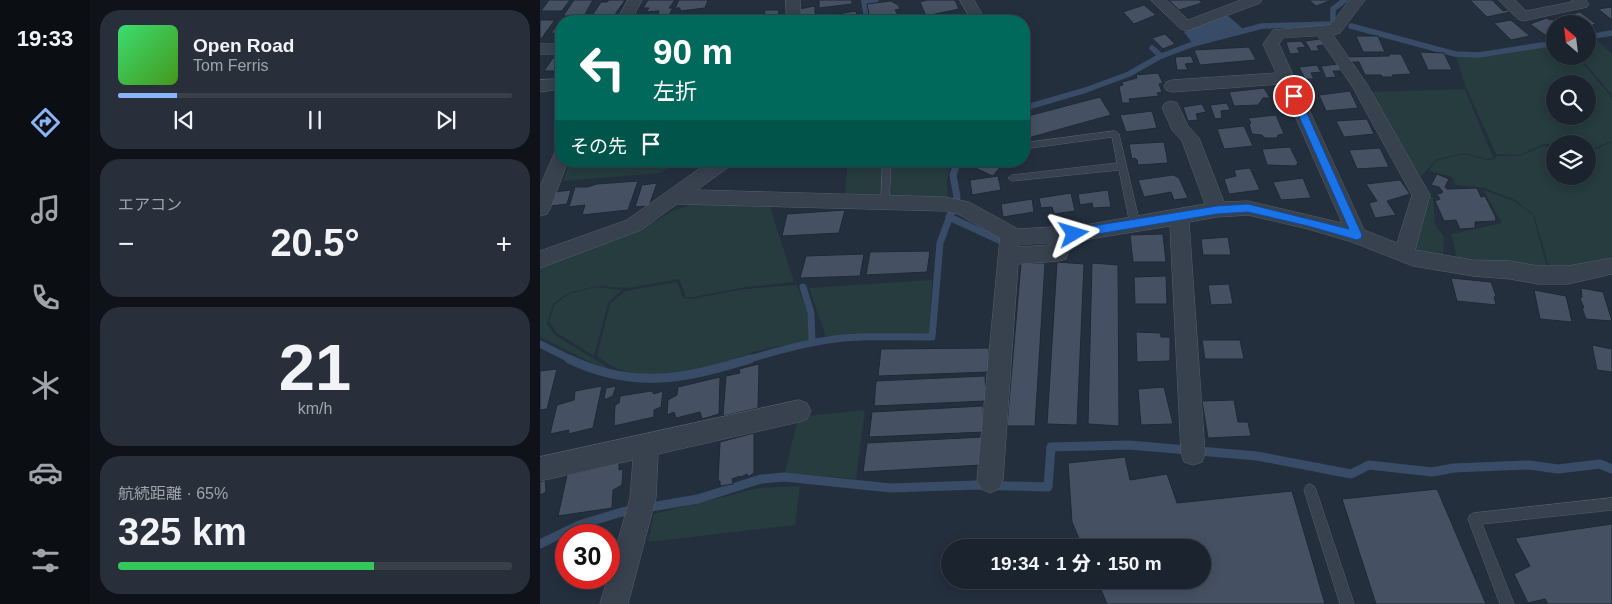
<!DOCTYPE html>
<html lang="ja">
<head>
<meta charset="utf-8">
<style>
	:root { --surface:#1b232e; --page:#282f3a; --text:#f1f3f6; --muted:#a0a4aa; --line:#39404a; --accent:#8ab4f8 }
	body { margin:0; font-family:Arial,"Noto Sans JP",sans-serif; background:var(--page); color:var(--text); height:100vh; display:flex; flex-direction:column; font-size:19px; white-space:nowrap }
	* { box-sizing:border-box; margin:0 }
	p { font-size:16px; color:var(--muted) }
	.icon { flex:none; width:28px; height:28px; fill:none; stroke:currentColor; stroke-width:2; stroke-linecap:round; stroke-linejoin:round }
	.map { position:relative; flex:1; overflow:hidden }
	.panel { display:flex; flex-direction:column; gap:10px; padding:10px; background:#0f1319; width:450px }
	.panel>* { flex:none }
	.guide { position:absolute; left:15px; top:15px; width:475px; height:152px; border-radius:20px; box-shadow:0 2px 12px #0003,0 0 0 1px var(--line); background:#00695c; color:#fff; overflow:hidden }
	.needle { width:32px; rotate:332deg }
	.tools { position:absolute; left:1006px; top:15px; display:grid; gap:10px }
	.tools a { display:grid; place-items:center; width:50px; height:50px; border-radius:50%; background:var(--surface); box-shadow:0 2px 12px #0003,0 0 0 1px var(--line); font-size:25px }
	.speed { position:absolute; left:15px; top:524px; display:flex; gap:10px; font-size:25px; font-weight:700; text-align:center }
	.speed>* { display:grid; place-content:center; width:65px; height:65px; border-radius:50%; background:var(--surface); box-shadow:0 2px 12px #0003,0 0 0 1px var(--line); line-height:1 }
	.speed .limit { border:8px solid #d22; background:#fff; color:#111 }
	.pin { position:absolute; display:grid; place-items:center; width:42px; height:42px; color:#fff; margin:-21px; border:2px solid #fff; border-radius:50%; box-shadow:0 1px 5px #0007 }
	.me { position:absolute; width:55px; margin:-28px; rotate:83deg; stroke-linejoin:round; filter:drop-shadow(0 0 4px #0008) }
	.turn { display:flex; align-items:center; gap:18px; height:105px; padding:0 15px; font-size:22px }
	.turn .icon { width:65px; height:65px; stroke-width:2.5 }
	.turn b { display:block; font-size:35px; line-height:42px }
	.then { display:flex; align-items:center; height:48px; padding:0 15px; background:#0003; gap:10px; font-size:19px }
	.big { font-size:38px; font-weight:800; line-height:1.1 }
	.panel .tile { flex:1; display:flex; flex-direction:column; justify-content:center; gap:8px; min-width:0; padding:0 18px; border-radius:20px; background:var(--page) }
	.panel .dial { align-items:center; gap:0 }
	.dial b { font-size:65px; line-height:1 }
	.song { display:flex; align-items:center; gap:15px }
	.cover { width:60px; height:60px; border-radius:8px; background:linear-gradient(135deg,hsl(140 70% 55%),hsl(100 70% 35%)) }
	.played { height:5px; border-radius:2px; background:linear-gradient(90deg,var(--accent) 15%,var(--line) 15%) }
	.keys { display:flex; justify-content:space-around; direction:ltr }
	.heat { display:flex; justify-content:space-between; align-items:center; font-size:28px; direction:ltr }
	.charge { height:8px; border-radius:4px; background:linear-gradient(90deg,#34c759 65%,var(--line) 0) }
	.trip { position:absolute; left:401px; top:539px; width:270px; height:50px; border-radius:25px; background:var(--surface); box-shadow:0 2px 12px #0003,0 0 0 1px var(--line); font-weight:800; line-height:50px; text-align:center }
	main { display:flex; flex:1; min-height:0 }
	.tab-bar { display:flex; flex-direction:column; width:90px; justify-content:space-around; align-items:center; background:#0b0e12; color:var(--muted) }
	.tab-bar .icon { width:35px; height:35px }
	.tab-bar .current { color:var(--accent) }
	.tab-bar b { font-size:22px; color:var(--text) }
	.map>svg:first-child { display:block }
	.green { fill:#263c3f; fill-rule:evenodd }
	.water { fill:#394c67 }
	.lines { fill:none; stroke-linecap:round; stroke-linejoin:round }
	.stream-far2 { stroke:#394c67; stroke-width:5.5 }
	.stream-far1 { stroke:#394c67; stroke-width:7 }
	.stream { stroke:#394c67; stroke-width:9 }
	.building { fill:#455162; stroke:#1f2835 }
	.service-casing { stroke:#565f6c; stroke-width:1 }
	.minor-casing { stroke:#565f6c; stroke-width:1 }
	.service { fill:#38414e; fill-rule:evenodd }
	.minor { fill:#38414e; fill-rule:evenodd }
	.route { fill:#1a73e8; stroke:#114b97 }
</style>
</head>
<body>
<main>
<nav class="tab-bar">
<b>19:33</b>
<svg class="icon current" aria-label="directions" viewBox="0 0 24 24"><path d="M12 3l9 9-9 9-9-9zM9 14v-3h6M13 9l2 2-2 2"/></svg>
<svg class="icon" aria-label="music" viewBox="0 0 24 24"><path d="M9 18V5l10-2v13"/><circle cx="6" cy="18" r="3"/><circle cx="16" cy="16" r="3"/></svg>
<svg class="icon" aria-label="phone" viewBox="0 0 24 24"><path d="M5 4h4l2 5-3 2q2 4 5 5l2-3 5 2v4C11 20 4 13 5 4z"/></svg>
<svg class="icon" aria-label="climate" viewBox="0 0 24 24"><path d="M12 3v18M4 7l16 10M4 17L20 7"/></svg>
<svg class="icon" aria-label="car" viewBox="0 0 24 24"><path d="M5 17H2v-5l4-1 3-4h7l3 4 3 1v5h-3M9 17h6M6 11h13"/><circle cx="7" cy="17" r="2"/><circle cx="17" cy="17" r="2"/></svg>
<svg class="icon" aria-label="filters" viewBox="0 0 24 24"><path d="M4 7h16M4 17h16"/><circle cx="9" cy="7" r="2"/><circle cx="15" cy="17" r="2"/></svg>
</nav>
<section class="panel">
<div class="tile">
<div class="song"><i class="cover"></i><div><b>Open Road</b><p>Tom Ferris</p></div></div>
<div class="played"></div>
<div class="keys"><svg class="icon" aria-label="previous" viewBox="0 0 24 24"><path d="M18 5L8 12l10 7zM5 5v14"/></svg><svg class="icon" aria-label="pause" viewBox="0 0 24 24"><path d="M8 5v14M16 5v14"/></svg><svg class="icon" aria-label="next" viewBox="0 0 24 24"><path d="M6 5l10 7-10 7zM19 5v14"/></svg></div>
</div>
<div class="tile"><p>エアコン</p>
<div class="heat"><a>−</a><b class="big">20.5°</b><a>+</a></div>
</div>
<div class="tile dial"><b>21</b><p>km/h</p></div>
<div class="tile"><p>航続距離 · 65%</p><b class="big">325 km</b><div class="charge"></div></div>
</section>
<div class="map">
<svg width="1072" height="604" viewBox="0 0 1072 604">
	<rect width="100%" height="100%" fill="#242f3e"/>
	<g class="green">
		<path d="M1056,39L1072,54V95L1039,56H1048V40Z"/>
		<path d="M1015,45V56H1037L1072,98V141L1054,148H1048V144H1004L979,155L956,154L925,85L916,56L940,57ZM1015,84H1048V116H1015Z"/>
		<path d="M925,89L953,158L946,159L924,153L895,160L881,177L829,92Z"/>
		<path d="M1072,142V259L1042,266L1009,267L994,215L975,200L945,188L916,185L912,177L889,171L895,161L924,154L947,160L956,159V156H980L1004,146L1015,147V176H1048V149L1054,150Z"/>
		<path d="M30,161H140L121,173L23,181Z"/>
		<path d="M308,161H412L407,180L408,197L305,194Z"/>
		<path d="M943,190L974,201L993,215L1007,267L917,257L911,234L962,223Z"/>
		<path d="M889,197H893L895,224L904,237L903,256L874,251Z"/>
		<path d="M153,204L230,207L254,282L206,287L154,297H146L139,279L89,288L57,286L28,293L13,304L7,324L15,335L67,367L64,369L0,337V268L116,221L132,211Z"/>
		<path d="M392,280L389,334L286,337L269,288Z"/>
		<path d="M137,282L143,298L152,299L204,289L256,285C265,303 271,319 269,340C252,344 234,347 217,351C201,355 186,364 170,368C136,376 84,383 57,355L70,304L85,291Z"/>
		<path d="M56,287L82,290L68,303L54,356L17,333L9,321L15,304L29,294Z"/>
		<path d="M325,410L316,479L245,473L258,417Z"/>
		<path d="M260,486L255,525L108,542L114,514L219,488Z"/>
	</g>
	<path class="water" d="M687,15L703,29L694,32L696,34L653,44L644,32Z"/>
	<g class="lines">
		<g class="stream-far2">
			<path d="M324,0L327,21"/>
			<path d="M324,2L336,0"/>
			<path d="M811,26L915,54L939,55L1015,43"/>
			<path d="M1048,37L1072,33"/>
			<path d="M612,48L621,56"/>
			<path d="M484,108L546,90L589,74L619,57L653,44L722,26L791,24L793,21V9L805,0"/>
		</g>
		<g class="stream-far1">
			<path d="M409,217L459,240"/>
			<path d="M263,287L271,313L272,342"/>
			<path d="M0,344L32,360"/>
			<path d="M206,360C233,352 260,344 288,340C322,335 357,337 392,337L400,243L417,197L413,175L418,161"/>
		</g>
		<g class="stream">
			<path d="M29,359C94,390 144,379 210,359"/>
			<path d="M0,544L39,525L82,512L158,499L221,479L244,477L351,488L436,485L508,487L511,447L589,445L717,456L811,474L829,465L892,472L914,468L989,465L1018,469L1060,464L1072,469"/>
		</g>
	</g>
	<g class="building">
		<path d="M9,0H30L22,11H1Z"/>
		<path d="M34,0H53L44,16H23Z"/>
		<path d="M69,0H85L74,16L51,17L61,2H67Z"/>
		<path d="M108,0H135L129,8H133L129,15H118L119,11L106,12L109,8H103Z"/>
		<path d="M139,0H168L165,8L140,11V8H135Z"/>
		<path d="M279,0H312V4L279,8Z"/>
		<path d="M387,0H415L419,9L386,16L380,2Z"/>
		<path d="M629,0H659L662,3L639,10Z"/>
		<path d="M769,0H792L776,6Z"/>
		<path d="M930,0H952L963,11L967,10L970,12L947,17Z"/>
		<path d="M351,1L358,5L360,9L355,10L358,15L330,20L327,4Z"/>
		<path d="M604,5L616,15L594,24L583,12Z"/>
		<path d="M275,6V15L260,17L259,9Z"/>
		<path d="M1072,7V20L1058,9Z"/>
		<path d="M225,10H239L238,21H218V19L224,17Z"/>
		<path d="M316,11L318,21H280L279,17Z"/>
		<path d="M1040,12L1056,24L1048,27V24H1030L1020,17Z"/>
		<path d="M1007,18L1010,20L1012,19L1019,24H1015V32L1005,35L990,24Z"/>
		<path d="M0,20H15L1,39H0Z"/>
		<path d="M971,20L990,36L971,40L954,23Z"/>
		<path d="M19,22H21V34L11,33Z"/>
		<path d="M625,34L635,44L623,49L612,38Z"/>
		<path d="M816,36H838L845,52H823Z"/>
		<path d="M780,39L784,45L777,46L779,51H771L765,41Z"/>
		<path d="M761,41L766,47L757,48L760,53L750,54L746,42Z"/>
		<path d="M709,47L716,60L660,65L654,50Z"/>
		<path d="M880,52L904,53L912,70H888Z"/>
		<path d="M850,54H861L871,74L852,75L853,77H843L841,75H825L819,62H809L806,57L849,56Z"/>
		<path d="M19,56H21V71H4L13,58Z"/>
		<path d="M651,56L654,63L645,64L648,70H637L635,57Z"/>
		<path d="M798,64L801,71H793L796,77L786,78L781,66Z"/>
		<path d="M777,65L781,72L771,73L774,79H765L759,67Z"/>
		<path d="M618,73L623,83L619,84L622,92L617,93L619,96L589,99L590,103H582L579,86L583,85L582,82L597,78L596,75Z"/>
		<path d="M724,88L730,98H723L718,105L694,106L689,92Z"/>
		<path d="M810,91L818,108L786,111L779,95Z"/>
		<path d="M560,97L571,115L488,138L484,130V117Z"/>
		<path d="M687,103L690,110L681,111L682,118L675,119L670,105Z"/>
		<path d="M662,104L666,112L656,114L658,120L648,121L643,107Z"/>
		<path d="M612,111L617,128L586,132L580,115Z"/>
		<path d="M736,115L744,134L738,135L737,138H725L722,135L712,134L709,124L711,123L708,118Z"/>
		<path d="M827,119L834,134L804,137L796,121Z"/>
		<path d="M704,126L713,146L684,149L677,129Z"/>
		<path d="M624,142L628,163L598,165L597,162L598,161L595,158L592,159L589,144Z"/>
		<path d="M750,147L758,163L755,166L727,165L722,149Z"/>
		<path d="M840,148L849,167L817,169L809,150Z"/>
		<path d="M146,161H165L161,167L144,166Z"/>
		<path d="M425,161H465L453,176L424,163Z"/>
		<path d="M710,168L720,190L689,194L684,179L696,176L694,170Z"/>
		<path d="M897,174L909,179L905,187L907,189L937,188L941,197L945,196L956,218L955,221L935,222V228L920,229L916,220L904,221L895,201L900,199L896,193L900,194L903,192L899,187L891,185Z"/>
		<path d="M633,175L639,178L648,198L634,200L631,192L604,197L598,180Z"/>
		<path d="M458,176L461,190L432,195L430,180Z"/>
		<path d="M763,178L771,198L741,200L733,182Z"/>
		<path d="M860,180L870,194L847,201L856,215L835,218L829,203L837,201L826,184Z"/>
		<path d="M98,181L88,210L42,215L45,205L29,207L35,187H48L57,184Z"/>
		<path d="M117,183L109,206L95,207L102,185Z"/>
		<path d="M31,190L27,204L11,206L15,192Z"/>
		<path d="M568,190L571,207L553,208L552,203L540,205L538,194Z"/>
		<path d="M531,193L535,211L514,214L512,207L501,208L499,198Z"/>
		<path d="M492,199L494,212L463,217L461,204Z"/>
		<path d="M305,210L299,233L242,236L247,214Z"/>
		<path d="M623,234L626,262H593L590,235Z"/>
		<path d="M688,237L691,255H663L661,239Z"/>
		<path d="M390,251L387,272L326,275L330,252Z"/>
		<path d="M324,254L320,276L260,278L266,256Z"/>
		<path d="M517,262L544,264L537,425L507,424Z"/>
		<path d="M481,263H505L495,426H467Z"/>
		<path d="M552,263L578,265L579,426L548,424Z"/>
		<path d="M626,276L627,304H595L594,277Z"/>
		<path d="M911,278L951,282L956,296L954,297L956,305L917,301Z"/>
		<path d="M689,284L693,304L671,305L668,285Z"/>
		<path d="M1041,288L1063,292L1072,321L1046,319L1042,308H1044L1040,298L1042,297Z"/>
		<path d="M994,290L1026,296L1032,322L1000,319Z"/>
		<path d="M596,332L620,333L621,337H630V361L597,362Z"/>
		<path d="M662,340H700L704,359H665Z"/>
		<path d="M1052,345L1072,349V372L1057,370Z"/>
		<path d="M449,348V372L338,376L341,349Z"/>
		<path d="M219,364L218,408L183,416L186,376L200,373L199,369Z"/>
		<path d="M17,369L7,409L0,410V371Z"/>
		<path d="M445,376L446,401L334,406L336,381Z"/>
		<path d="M180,377L179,414L162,419L160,412L136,418L134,412L127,415L128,400L137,395L138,387Z"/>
		<path d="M62,386L53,428L28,434L29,430L10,434L17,405L34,400L35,391Z"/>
		<path d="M76,386L73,396L64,400L66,388Z"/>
		<path d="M624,387L633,424L601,425L598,389Z"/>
		<path d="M111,391L114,394L123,391L121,407L114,410V417L74,426L75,405L79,403L80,396Z"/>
		<path d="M694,400L698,422H708L711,436L668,438L662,401Z"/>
		<path d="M443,406L444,432L329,437L332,412Z"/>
		<path d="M214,433V473L208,477L207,474L201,477L200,476L192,479L193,484L180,486V481H178L180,442Z"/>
		<path d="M443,437L441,465L323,472L327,443Z"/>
		<path d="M585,457L590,480L627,474L637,503L752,491L785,604H567L557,580H662V548H543L532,522L528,463Z"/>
		<path d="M79,463V470L83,469L82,485L73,490L72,508L18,516L27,475Z"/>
		<path d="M5,480L6,492L0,495V482Z"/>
		<path d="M897,489L946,604H836L802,499Z"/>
		<path d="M1072,524V604H1008L1005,599L988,603L974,574L990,566L975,538Z"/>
	</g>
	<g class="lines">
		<defs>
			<g id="service">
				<path d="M575,131L579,134L600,224L598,227H592L590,224L579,170L472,181L468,178L472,175L577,163L572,137L491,148L487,145L491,142Z"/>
				<path d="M343,161H351L349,202L345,205L341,202Z"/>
				<path d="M770,484L774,486L776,490L814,604H800L764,490L766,486Z"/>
				<path d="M1072,498V510L942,524L974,604H960L928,519L930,515L934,513Z"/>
			</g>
			<g id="minor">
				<path d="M88,0H102L91,21H77Z"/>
				<path d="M246,0H260L261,21H247Z"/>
				<path d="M420,0H434L446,21H432Z"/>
				<path d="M611,0H627L648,20L701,0H722L720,3L646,31L641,29Z"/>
				<path d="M810,0H825L800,33L793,35L827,84L890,195L875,250L933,260L970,261L998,266H1028L1072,258V274L1028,284H998L970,279L933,276L873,266L812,242L768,229L708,215L677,217L649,222L665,453L662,462L653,465L644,462L641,453L630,226L531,242L526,259L519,261L478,264L463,480L459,489L450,493L441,489L437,480L460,238L418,214L405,211L137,204L101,230L0,268V251L87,220L170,161H193L190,166L157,190L405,197L429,202L478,229L545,225L665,204L642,141L632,130L622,107L625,103L631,101L637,103L648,126L659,138L684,202L708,201L802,223L741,84L632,92L626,90L624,86L626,82L632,80L736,73L723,44L733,30L790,25ZM778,36L812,86L872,195L857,243L824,230L739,44L743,38ZM511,243L510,245L479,247V245Z"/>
				<path d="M959,0H975L986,11L1032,2L1031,0H1046L1049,4L1047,7L983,21L978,19Z"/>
				<rect x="0" y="44" width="21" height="10"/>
				<path d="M21,79V89L0,92V80Z"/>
				<path d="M21,150V161H28L10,209L7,214L0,216V186L15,152Z"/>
				<path d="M259,400L267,403L271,411L267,419L259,422L118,454L116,498L88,604H60L90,498L93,460L0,481V457Z"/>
			</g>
		</defs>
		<use href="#service" class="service-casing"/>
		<use href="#minor" class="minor-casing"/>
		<use href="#service" class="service"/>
		<use href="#minor" class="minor"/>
	</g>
	<path class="route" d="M754,93L759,96L822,235L821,238L817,240L768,226L708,212L677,214L534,238L530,236L528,234L530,231L534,229L677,206L708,204L809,229L750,96Z"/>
</svg>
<div class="tools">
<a><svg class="needle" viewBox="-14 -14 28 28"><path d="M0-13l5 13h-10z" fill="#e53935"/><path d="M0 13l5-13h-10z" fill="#a0a4aa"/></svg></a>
<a><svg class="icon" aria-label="search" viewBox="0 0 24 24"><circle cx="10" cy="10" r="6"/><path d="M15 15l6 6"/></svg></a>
<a><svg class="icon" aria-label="layers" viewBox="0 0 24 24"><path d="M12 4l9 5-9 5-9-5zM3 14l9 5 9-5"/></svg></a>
</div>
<div class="speed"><div class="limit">30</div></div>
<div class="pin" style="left:754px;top:96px;background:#d93025"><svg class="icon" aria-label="arrive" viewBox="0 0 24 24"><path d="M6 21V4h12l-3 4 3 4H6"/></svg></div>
<svg class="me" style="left:534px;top:234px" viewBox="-20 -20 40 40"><path d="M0-17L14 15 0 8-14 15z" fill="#1a73e8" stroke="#fff" stroke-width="4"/></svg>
<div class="trip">19:34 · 1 分 · 150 m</div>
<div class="guide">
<div class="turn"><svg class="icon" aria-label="left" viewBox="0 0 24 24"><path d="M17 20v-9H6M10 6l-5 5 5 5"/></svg><div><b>90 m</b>左折</div></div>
<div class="then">その先<svg class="icon" aria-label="arrive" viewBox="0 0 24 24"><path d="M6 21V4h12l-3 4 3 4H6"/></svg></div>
</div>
</div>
</main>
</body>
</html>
